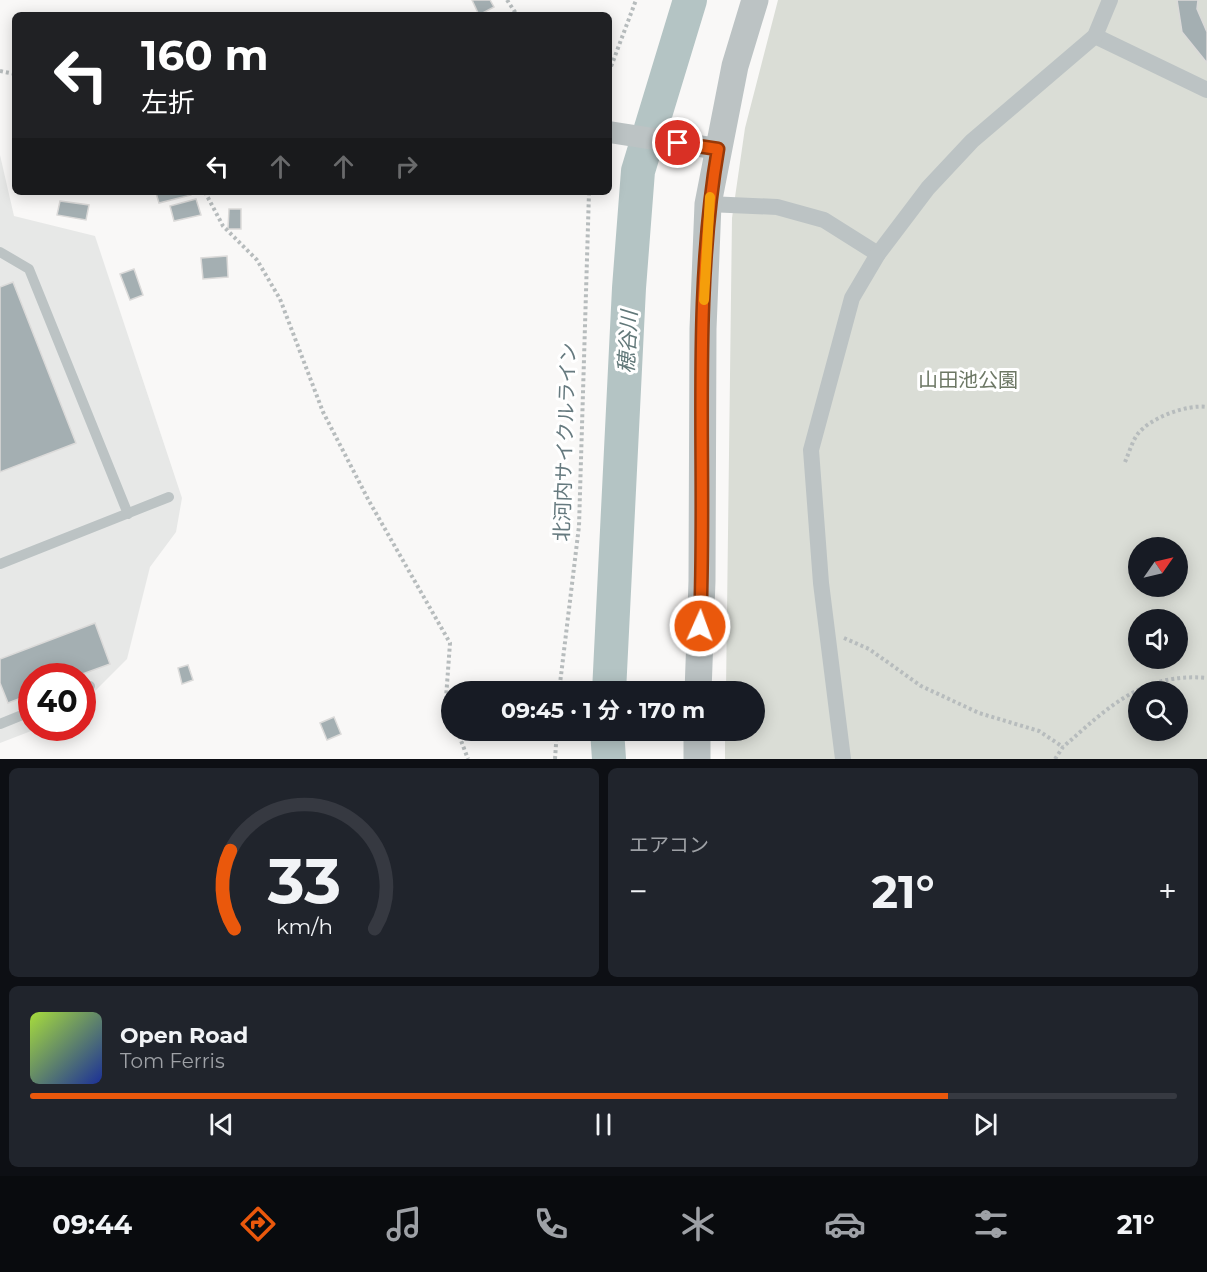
<!DOCTYPE html>
<html lang="ja">
<head>
<meta charset="utf-8">
<style>
	:root { --surface:#171b24; --page:#20242c; --text:#f1f3f6; --muted:#9ea1a6; --line:#363941; --accent:#ea580c }
	body { margin:0; font-family:Montserrat,"Noto Sans JP",sans-serif; background:var(--page); color:var(--text); height:100vh; display:flex; flex-direction:column; font-size:22px; white-space:nowrap }
	* { box-sizing:border-box; margin:0 }
	p { font-size:20px; color:var(--muted) }
	.icon { flex:none; width:33px; height:33px; fill:none; stroke:currentColor; stroke-width:2; stroke-linecap:round; stroke-linejoin:round }
	.map { position:relative; height:759px; overflow:hidden }
	.sheet { display:flex; flex-direction:column; gap:9px; padding:9px; background:#0d0f14; flex:1 }
	.sheet>* { flex:none }
	.top-card { position:absolute; left:12px; top:12px; width:600px; height:183px; border-radius:9px; box-shadow:0 3px 15px #0003; background:#202124; color:#fff; overflow:hidden }
	.needle { width:39px; rotate:56deg }
	.tools { position:absolute; left:1128px; top:537px; display:grid; gap:12px }
	.tools a { display:grid; place-items:center; width:60px; height:60px; border-radius:50%; background:var(--surface); box-shadow:0 3px 15px #0003; font-size:30px }
	.speed { position:absolute; left:18px; top:663px; display:flex; gap:12px; font-size:30px; font-weight:700; text-align:center }
	.speed>* { display:grid; place-content:center; width:78px; height:78px; border-radius:50%; background:var(--surface); box-shadow:0 3px 15px #0003; line-height:1 }
	.speed .limit { border:9px solid #d22; background:#fff; color:#111 }
	.pin { position:absolute; display:grid; place-items:center; width:51px; height:51px; color:#fff; margin:-26px; border:3px solid #fff; border-radius:50%; box-shadow:0 2px 6px #0007 }
	.me { position:absolute; width:66px; margin:-33px; rotate:2deg; stroke-linejoin:round; filter:drop-shadow(0 0 4px #0008) }
	.turn { display:flex; align-items:center; gap:21px; height:126px; padding:0 30px; font-size:27px }
	.turn .icon { width:78px; height:78px; stroke-width:2.5 }
	.turn b { display:block; font-size:42px; line-height:51px }
	.lanes { display:flex; align-items:center; height:57px; padding:0 30px; background:#0003; justify-content:center; gap:30px; direction:ltr }
	.lanes .off { opacity:.35 }
	.big { font-size:45px; font-weight:700; line-height:1.1 }
	.sheet .tile { flex:1; display:flex; flex-direction:column; justify-content:center; gap:9px; min-width:0; padding:0 21px; border-radius:9px; background:var(--page) }
	.sheet .dial { align-items:center; gap:0 }
	.dial svg { height:156px; overflow:visible; fill:none; stroke:var(--line); stroke-width:7; stroke-linecap:round; text-anchor:middle }
	.dial text { fill:var(--text); stroke:none }
	.song { display:flex; align-items:center; gap:18px }
	.cover { width:72px; height:72px; border-radius:9px; background:linear-gradient(135deg,hsl(80 70% 55%),hsl(230 70% 35%)) }
	.played { height:6px; border-radius:3px; background:linear-gradient(90deg,var(--accent) 80%,var(--line) 80%) }
	.keys { display:flex; justify-content:space-around; direction:ltr }
	.heat { display:flex; justify-content:space-between; align-items:center; font-size:33px; direction:ltr }
	.sheet .tiles { flex:1; display:grid; gap:9px; grid-template-columns:1fr 1fr }
	.tile:last-child { grid-column:span 2 }
	.trip { position:absolute; left:441px; top:681px; width:324px; height:60px; border-radius:30px; background:var(--surface); box-shadow:0 3px 15px #0003; font-weight:700; line-height:60px; text-align:center }
	.menu { display:flex; height:96px; justify-content:space-around; align-items:center; background:#090b0e; color:var(--muted) }
	.menu .icon { width:42px; height:42px }
	.menu .active { color:var(--accent) }
	.menu b { font-size:27px; color:var(--text) }
	.map>svg:first-child { display:block }
	.built { fill:#e7e8e7 }
	.green { fill:#daddd6; fill-rule:evenodd }
	.lines { fill:none; stroke-linecap:round; stroke-linejoin:round }
	.river { stroke:#b4c4c4; stroke-width:34 }
	.building { fill:#a4afb2; stroke:#dbdad9; stroke-width:1.5 }
	.path { stroke:#b7bcbd; stroke-width:4; stroke-dasharray:3 3; stroke-linecap:butt }
	.service { stroke:#bcc3c4; stroke-width:10 }
	.pedestrian { stroke:#bcc3c4; stroke-width:16 }
	.minor { stroke:#bcc3c4; stroke-width:22 }
	.tertiary { stroke:#bcc3c4; stroke-width:27 }
	.route-casing { stroke:#983908; stroke-width:15 }
	.route { stroke:#ea580c; stroke-width:10 }
	.slow { stroke:#f59e0b; stroke-width:10 }
	.labels { text-anchor:middle; stroke-width:6; stroke-linejoin:round; paint-order:stroke }
	.park-label { font-size:20px; fill:#6d7865; stroke:#fff }
	.street-label { font-size:20px; fill:#667a7f; stroke:#fff }
	.water-label { font-size:21px; font-style:italic; fill:#617879; stroke:#fff }
</style>
</head>
<body>
<div class="map">
<svg width="1207" height="759" viewBox="0 0 1207 759">
	<rect width="100%" height="100%" fill="#f9f8f7"/>
	<path class="built" d="M0,155L14,216L95,236L182,498L176,532L150,567L127,659L83,703L82,676H32V728H39L0,743Z"/>
	<path class="green" d="M778,0H1207V759H725V731L754,730V692L726,691L732,218L745,128ZM1138,548H1178V586H1138ZM1138,620H1178V658H1138ZM1138,692H1178V730H1138Z"/>
	<g class="lines">
		<g class="river">
			<path d="M609,692L629,288L638,171L690,0"/>
			<path d="M607,730L609,759"/>
		</g>
	</g>
	<g class="building">
		<path d="M472,0H490L494,7L479,15Z"/>
		<path d="M1177,0H1198L1197,9L1207,32V63L1182,32Z"/>
		<path d="M191,192V195L159,203L156,193Z"/>
		<path d="M196,199L201,215L174,221L170,206Z"/>
		<path d="M60,201L89,205L86,220L57,215Z"/>
		<path d="M229,209H241V229H228Z"/>
		<path d="M227,256L228,277L203,279L201,258Z"/>
		<path d="M134,269L143,295L130,300L120,274Z"/>
		<path d="M13,282L76,443L0,472V287Z"/>
		<path d="M95,623L110,664L77,676H32V694L8,703L0,683V659Z"/>
		<path d="M188,665L193,680L182,684L178,668Z"/>
		<path d="M334,717L341,734L327,740L320,723Z"/>
	</g>
	<g class="lines">
		<g class="path">
			<path d="M507,0L517,15"/>
			<path d="M0,71L15,74"/>
			<path d="M609,72L636,0"/>
			<path d="M205,192L223,226L257,260L280,299L323,412L369,501L450,643L446,698L452,714"/>
			<path d="M1125,462C1129,453 1132,442 1137,435C1149,418 1187,404 1207,407"/>
			<path d="M844,638L869,649L921,686L979,713L1039,731L1063,747"/>
			<path d="M559,692L579,526L589,192"/>
			<path d="M457,730L468,759"/>
			<path d="M555,759L557,730"/>
			<path d="M1055,759L1063,747C1108,708 1142,672 1207,678"/>
		</g>
		<g class="service">
			<path d="M0,252L29,269L128,514"/>
			<path d="M0,564L169,497"/>
			<path d="M82,689L90,686"/>
			<path d="M0,724L32,711"/>
		</g>
		<g class="pedestrian">
			<path d="M1095,36L1207,90"/>
			<path d="M708,204L777,207L824,220L878,254"/>
			<path d="M843,759L821,583L811,450L852,298L878,254L928,188L972,141L1095,36L1110,0"/>
		</g>
		<path class="minor" d="M609,132L718,149"/>
		<g class="tertiary">
			<path d="M698,692L702,581L703,329L708,204L735,66L755,0"/>
			<path d="M697,730V759"/>
		</g>
	</g>
	<g class="lines">
		<defs>
			<path id="route" d="M678,143L718,149C691,306 707,467 700,626"/>
		</defs>
		<use href="#route" class="route-casing"/>
		<use href="#route" class="route"/>
		<path class="slow" d="M704,300L710,197"/>
	</g>
	<g class="labels">
		<g class="park-label">
			<text x="968" y="387">山田池公園</text>
		</g>
		<g class="street-label">
			<text transform="translate(565 442) rotate(-88)" y="7">北河内サイクルライン</text>
		</g>
		<g class="water-label">
			<text transform="translate(628 342) rotate(-87)" y="7">穂谷川</text>
		</g>
	</g>
</svg>
<div class="tools">
<a><svg class="needle" viewBox="-14 -14 28 28"><path d="M0-13l5 13h-10z" fill="#e53935"/><path d="M0 13l5-13h-10z" fill="#9ea1a6"/></svg></a>
<a><svg class="icon" aria-label="sound" viewBox="0 0 24 24"><path d="M4 9h4l5-4v14l-5-4H4zM17 9q2 3 0 6"/></svg></a>
<a><svg class="icon" aria-label="search" viewBox="0 0 24 24"><circle cx="10" cy="10" r="6"/><path d="M15 15l6 6"/></svg></a>
</div>
<div class="speed"><div class="limit">40</div></div>
<div class="pin" style="left:678px;top:143px;background:#d93025"><svg class="icon" aria-label="arrive" viewBox="0 0 24 24"><path d="M6 21V4h12l-3 4 3 4H6"/></svg></div>
<svg class="me" style="left:700px;top:626px" viewBox="-20 -20 40 40"><circle r="17" fill="#ea580c" stroke="#fff" stroke-width="3"/><path d="M0-11L8 9 0 5-8 9z" fill="#fff"/></svg>
<div class="trip">09:45 · 1 分 · 170 m</div>
<div class="top-card">
<div class="turn"><svg class="icon" aria-label="left" viewBox="0 0 24 24"><path d="M17 20v-9H6M10 6l-5 5 5 5"/></svg><div><b>160 m</b>左折</div></div>
<div class="lanes"><svg class="icon" aria-label="left" viewBox="0 0 24 24"><path d="M17 20v-9H6M10 6l-5 5 5 5"/></svg><svg class="icon off" aria-label="ahead" viewBox="0 0 24 24"><path d="M12 20V5M6 11l6-6 6 6"/></svg><svg class="icon off" aria-label="ahead" viewBox="0 0 24 24"><path d="M12 20V5M6 11l6-6 6 6"/></svg><svg class="icon off" aria-label="right" viewBox="0 0 24 24"><path d="M7 20v-9h11M14 6l5 5-5 5"/></svg></div>
</div>
</div>
<section class="sheet">
<div class="tiles">
<div class="tile dial"><svg viewBox="0 0 100 80">
<path d="M14 69A42 42 0 1 1 86 69"/>
<path d="M14 69A42 42 0 0 1 12 29" stroke="#ea580c"/>
<text x="50" y="56" font-size="32" font-weight="700">33</text>
<text x="50" y="72" font-size="11">km/h</text>
</svg></div>
<div class="tile"><p>エアコン</p>
<div class="heat"><a>−</a><b class="big">21°</b><a>+</a></div>
</div>
<div class="tile">
<div class="song"><i class="cover"></i><div><b>Open Road</b><p>Tom Ferris</p></div></div>
<div class="played"></div>
<div class="keys"><svg class="icon" aria-label="previous" viewBox="0 0 24 24"><path d="M18 5L8 12l10 7zM5 5v14"/></svg><svg class="icon" aria-label="pause" viewBox="0 0 24 24"><path d="M8 5v14M16 5v14"/></svg><svg class="icon" aria-label="next" viewBox="0 0 24 24"><path d="M6 5l10 7-10 7zM19 5v14"/></svg></div>
</div>
</div>
</section>
<nav class="menu">
<b>09:44</b>
<svg class="icon active" aria-label="directions" viewBox="0 0 24 24"><path d="M12 3l9 9-9 9-9-9zM9 14v-3h6M13 9l2 2-2 2"/></svg>
<svg class="icon" aria-label="music" viewBox="0 0 24 24"><path d="M9 18V5l10-2v13"/><circle cx="6" cy="18" r="3"/><circle cx="16" cy="16" r="3"/></svg>
<svg class="icon" aria-label="phone" viewBox="0 0 24 24"><path d="M5 4h4l2 5-3 2q2 4 5 5l2-3 5 2v4C11 20 4 13 5 4z"/></svg>
<svg class="icon" aria-label="climate" viewBox="0 0 24 24"><path d="M12 3v18M4 7l16 10M4 17L20 7"/></svg>
<svg class="icon" aria-label="car" viewBox="0 0 24 24"><path d="M5 17H2v-5l4-1 3-4h7l3 4 3 1v5h-3M9 17h6M6 11h13"/><circle cx="7" cy="17" r="2"/><circle cx="17" cy="17" r="2"/></svg>
<svg class="icon" aria-label="filters" viewBox="0 0 24 24"><path d="M4 7h16M4 17h16"/><circle cx="9" cy="7" r="2"/><circle cx="15" cy="17" r="2"/></svg>
<b>21°</b>
</nav>
</body>
</html>
